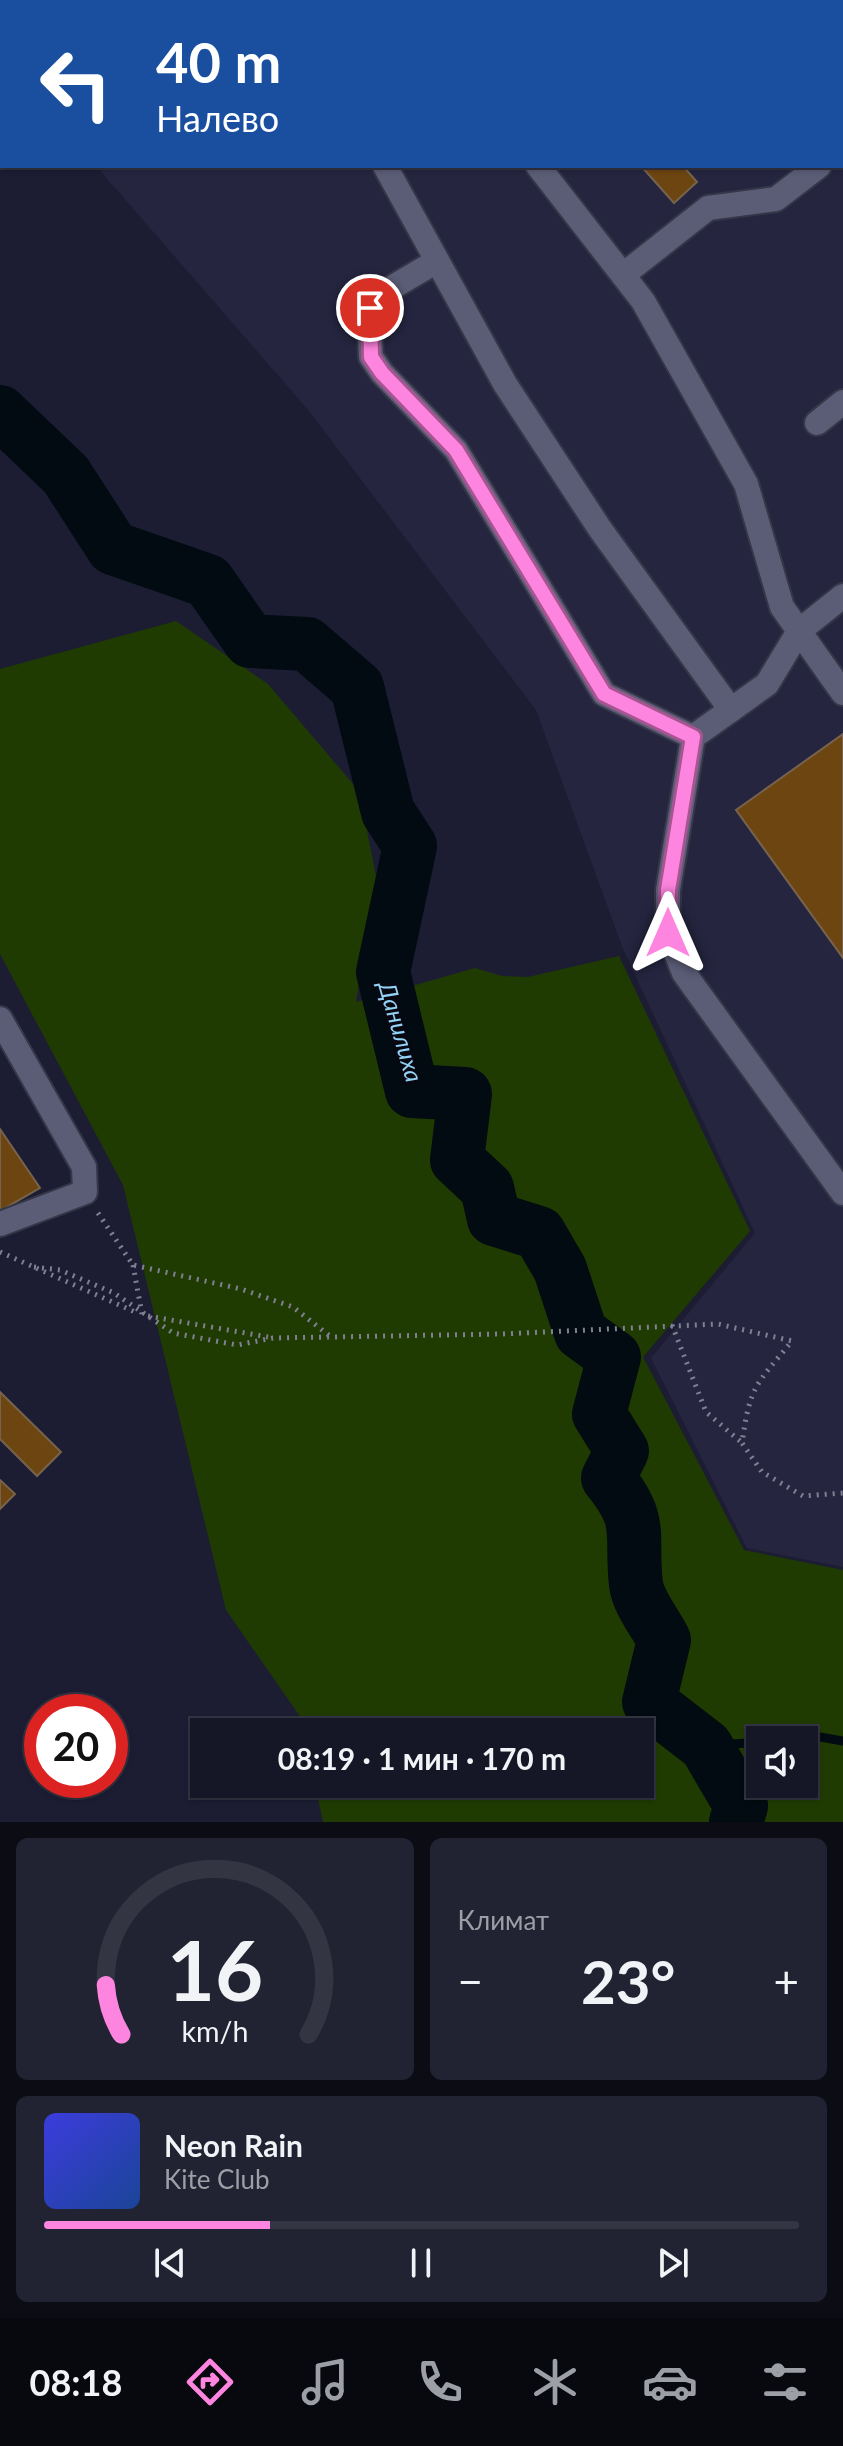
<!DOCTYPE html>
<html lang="ru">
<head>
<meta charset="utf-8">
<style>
	:root { --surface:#151626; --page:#222332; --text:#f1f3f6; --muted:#9d9fa7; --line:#343543; --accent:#fe85df }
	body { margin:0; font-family:Lato,sans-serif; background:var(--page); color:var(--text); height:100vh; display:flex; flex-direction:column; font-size:30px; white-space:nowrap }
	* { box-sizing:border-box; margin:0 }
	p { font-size:26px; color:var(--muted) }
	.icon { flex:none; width:44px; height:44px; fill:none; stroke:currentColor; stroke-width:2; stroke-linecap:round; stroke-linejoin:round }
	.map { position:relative; height:1822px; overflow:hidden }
	.panel { display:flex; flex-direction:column; gap:16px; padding:16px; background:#0c0c15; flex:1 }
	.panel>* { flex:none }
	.top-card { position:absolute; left:0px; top:0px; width:844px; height:168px; box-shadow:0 2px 6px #0004,0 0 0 2px var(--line); background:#1a4fa0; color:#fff; overflow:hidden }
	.buttons { position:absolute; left:746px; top:1726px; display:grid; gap:16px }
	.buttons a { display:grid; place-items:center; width:72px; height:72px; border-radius:0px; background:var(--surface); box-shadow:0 2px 6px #0004,0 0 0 2px var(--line); font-size:40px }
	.speed { position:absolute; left:24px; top:1694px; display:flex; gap:16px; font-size:40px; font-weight:700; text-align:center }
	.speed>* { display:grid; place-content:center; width:104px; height:104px; border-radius:50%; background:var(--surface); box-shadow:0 2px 6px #0004,0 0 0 2px var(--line); line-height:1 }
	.speed .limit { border:12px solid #d22; background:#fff; color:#111 }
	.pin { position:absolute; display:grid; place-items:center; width:68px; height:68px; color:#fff; margin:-34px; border:4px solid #fff; border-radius:50%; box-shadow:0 2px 8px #0007 }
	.me { position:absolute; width:88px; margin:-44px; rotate:0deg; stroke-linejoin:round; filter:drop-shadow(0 0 6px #0008) }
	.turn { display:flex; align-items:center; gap:28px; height:168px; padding:0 24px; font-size:36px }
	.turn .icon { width:104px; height:104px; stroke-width:2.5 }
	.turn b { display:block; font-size:56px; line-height:68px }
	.big { font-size:60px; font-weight:700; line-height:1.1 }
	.panel .tile { flex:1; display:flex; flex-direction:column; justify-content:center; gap:12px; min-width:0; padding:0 28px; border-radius:12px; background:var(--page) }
	.panel .dial { align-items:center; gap:0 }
	.dial svg { height:208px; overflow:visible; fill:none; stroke:var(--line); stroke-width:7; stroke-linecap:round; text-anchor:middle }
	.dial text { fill:var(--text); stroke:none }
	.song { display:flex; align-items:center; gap:24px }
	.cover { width:96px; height:96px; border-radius:12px; background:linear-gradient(135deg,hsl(240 70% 55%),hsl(220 70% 35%)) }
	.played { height:8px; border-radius:4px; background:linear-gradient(90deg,var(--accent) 30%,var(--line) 30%) }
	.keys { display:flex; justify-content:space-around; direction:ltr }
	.heat { display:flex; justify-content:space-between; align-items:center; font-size:44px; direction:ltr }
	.panel .tiles { flex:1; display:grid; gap:16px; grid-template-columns:1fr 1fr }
	.tile:last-child { grid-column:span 2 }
	.trip { position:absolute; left:190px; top:1718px; width:464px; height:80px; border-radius:0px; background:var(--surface); box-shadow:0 2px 6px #0004,0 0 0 2px var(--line); font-weight:700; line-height:80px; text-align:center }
	.tab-bar { display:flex; height:128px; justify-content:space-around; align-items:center; background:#08090f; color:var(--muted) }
	.tab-bar .icon { width:56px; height:56px }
	.tab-bar .active { color:var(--accent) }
	.tab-bar b { font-size:36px; color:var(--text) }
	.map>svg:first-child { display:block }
	.built { fill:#252540 }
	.green { fill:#203b02; fill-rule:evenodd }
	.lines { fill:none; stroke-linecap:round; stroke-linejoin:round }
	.stream { stroke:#020b11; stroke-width:9 }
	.river { stroke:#020b11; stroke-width:54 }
	.building { fill:#6d4511; stroke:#77634d; stroke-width:2 }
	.minor-casing { stroke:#353648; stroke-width:28 }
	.path { stroke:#7f8092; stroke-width:5; stroke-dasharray:2 6; stroke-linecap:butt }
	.minor { stroke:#5b5d77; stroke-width:24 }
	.route-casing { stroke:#a55691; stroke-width:20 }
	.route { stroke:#fe85df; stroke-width:14 }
	.labels { text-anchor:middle; stroke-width:6; stroke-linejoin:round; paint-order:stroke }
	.water-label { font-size:24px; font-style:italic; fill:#92d2f5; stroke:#080812 }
</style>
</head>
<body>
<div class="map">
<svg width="843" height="1822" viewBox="0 0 843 1822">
	<rect width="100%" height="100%" fill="#1c1d33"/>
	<path class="built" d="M0,0H843V1567L747,1548L651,1358L755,1233L623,949L536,710L309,411L96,166H842V2H2V59Z"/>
	<path class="green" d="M176,621L268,684L359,791L377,881L356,1002L475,968L502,976L528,977L619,956L750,1231L643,1357L744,1550L843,1570V1822H323L315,1784H640V1732H303L299,1715L226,1610L123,1185L0,954V669ZM760,1740H804V1784H760Z"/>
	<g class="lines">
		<g class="stream">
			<path d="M782,1740L820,1737L843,1741"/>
			<path d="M706,1746L760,1742"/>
		</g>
		<path class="river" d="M0,412L66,475L113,548L208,581L250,641L307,644L357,687L388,812L410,846L383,972L412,1091L465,1094L457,1160L487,1188L494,1219L539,1233L560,1269L581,1333L614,1357L599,1414L622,1451L608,1478C645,1523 630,1533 636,1584C638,1602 656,1624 664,1640L649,1702L706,1746L741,1806L736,1822"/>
	</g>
	<g class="building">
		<path d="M493,0H554L556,2H495Z"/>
		<path d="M612,0H715L717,2H613Z"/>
		<path d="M755,0H843V85L842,2Z"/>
		<path d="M641,166H683L697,182L674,203Z"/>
		<path d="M843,734V958L736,810Z"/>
		<path d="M0,1129L40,1188L0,1211Z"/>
		<path d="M0,1392L61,1452L37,1476L0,1439Z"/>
		<path d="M0,1480L15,1494L0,1509Z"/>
	</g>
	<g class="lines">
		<defs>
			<g id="minor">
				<path d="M293,0L294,2"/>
				<path d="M433,0L434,2"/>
				<path d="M736,0L737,2"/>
				<path d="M842,105L843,106"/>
				<path d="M842,148H843"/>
				<path d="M385,166L505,384L600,529L731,710"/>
				<path d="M538,166L643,301L746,484L782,607L843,693"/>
				<path d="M437,261L376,297L369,321L371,357L382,373L456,450L604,694L693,737"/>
				<path d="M623,275L708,208L776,199L819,166"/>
				<path d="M817,423L843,402"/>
				<path d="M843,596L799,631L767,684L693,737L668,890V933L684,973L843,1193"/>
				<path d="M0,1019L84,1167L85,1192L0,1224"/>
			</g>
		</defs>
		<use href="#minor" class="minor-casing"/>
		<g class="path">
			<path d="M98,1213L133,1265L241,1289L293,1307L331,1337"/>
			<path d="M0,1252L135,1312"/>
			<path d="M133,1265L142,1314"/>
			<path d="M34,1267L60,1270L114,1293L173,1333L237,1345L273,1338L501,1334L718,1324L792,1341C756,1385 750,1385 742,1443L762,1472L803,1496L843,1493"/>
			<path d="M148,1316L268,1337"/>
			<path d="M672,1325L706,1412L741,1442"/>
		</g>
		<use href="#minor" class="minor"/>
	</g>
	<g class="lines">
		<defs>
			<path id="route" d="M370,308L371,357L382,373L456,450L604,694L693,737L668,890V933"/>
		</defs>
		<use href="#route" class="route-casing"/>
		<use href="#route" class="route"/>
	</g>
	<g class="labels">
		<g class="water-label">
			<text transform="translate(400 1032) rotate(74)" y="8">Данилиха</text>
		</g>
	</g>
</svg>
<div class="buttons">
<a><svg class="icon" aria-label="sound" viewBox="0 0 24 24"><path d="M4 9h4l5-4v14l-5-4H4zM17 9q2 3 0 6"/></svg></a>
</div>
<div class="speed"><div class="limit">20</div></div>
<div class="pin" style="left:370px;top:308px;background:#d93025"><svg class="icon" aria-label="arrive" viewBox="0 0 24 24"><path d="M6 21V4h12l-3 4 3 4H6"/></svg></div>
<svg class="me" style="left:668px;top:933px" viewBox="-20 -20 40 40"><path d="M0-17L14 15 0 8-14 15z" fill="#fe85df" stroke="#fff" stroke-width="4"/></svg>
<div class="trip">08:19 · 1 мин · 170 m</div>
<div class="top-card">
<div class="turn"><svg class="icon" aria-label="left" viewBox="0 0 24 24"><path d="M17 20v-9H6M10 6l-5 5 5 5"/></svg><div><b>40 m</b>Налево</div></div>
</div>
</div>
<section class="panel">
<div class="tiles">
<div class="tile dial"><svg viewBox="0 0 100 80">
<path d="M14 69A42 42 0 1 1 86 69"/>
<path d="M14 69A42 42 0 0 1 8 50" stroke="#fe85df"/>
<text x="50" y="56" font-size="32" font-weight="700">16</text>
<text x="50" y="72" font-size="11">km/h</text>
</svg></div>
<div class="tile"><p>Климат</p>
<div class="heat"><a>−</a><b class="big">23°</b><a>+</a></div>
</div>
<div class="tile">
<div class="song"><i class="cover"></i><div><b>Neon Rain</b><p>Kite Club</p></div></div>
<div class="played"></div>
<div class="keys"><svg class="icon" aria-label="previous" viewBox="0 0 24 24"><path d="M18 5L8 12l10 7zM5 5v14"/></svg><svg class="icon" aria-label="pause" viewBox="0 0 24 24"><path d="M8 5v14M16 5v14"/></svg><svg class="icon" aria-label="next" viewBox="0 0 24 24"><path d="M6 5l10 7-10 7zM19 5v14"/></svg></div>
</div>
</div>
</section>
<nav class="tab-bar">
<b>08:18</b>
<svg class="icon active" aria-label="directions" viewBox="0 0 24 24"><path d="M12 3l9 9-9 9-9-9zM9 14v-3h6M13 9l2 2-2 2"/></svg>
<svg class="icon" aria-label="music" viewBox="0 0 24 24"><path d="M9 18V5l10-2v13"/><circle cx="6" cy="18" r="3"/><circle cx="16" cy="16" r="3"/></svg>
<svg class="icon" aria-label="phone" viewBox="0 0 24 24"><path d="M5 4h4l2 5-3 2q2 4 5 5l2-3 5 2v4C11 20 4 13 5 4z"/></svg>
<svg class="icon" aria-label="climate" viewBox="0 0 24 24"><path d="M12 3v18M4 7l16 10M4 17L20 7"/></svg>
<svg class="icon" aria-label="car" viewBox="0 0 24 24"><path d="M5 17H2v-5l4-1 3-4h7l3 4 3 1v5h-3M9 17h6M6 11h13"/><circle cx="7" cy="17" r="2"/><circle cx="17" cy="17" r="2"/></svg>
<svg class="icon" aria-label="filters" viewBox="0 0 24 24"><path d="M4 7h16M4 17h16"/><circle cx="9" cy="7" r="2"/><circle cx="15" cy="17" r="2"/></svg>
</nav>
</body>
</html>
